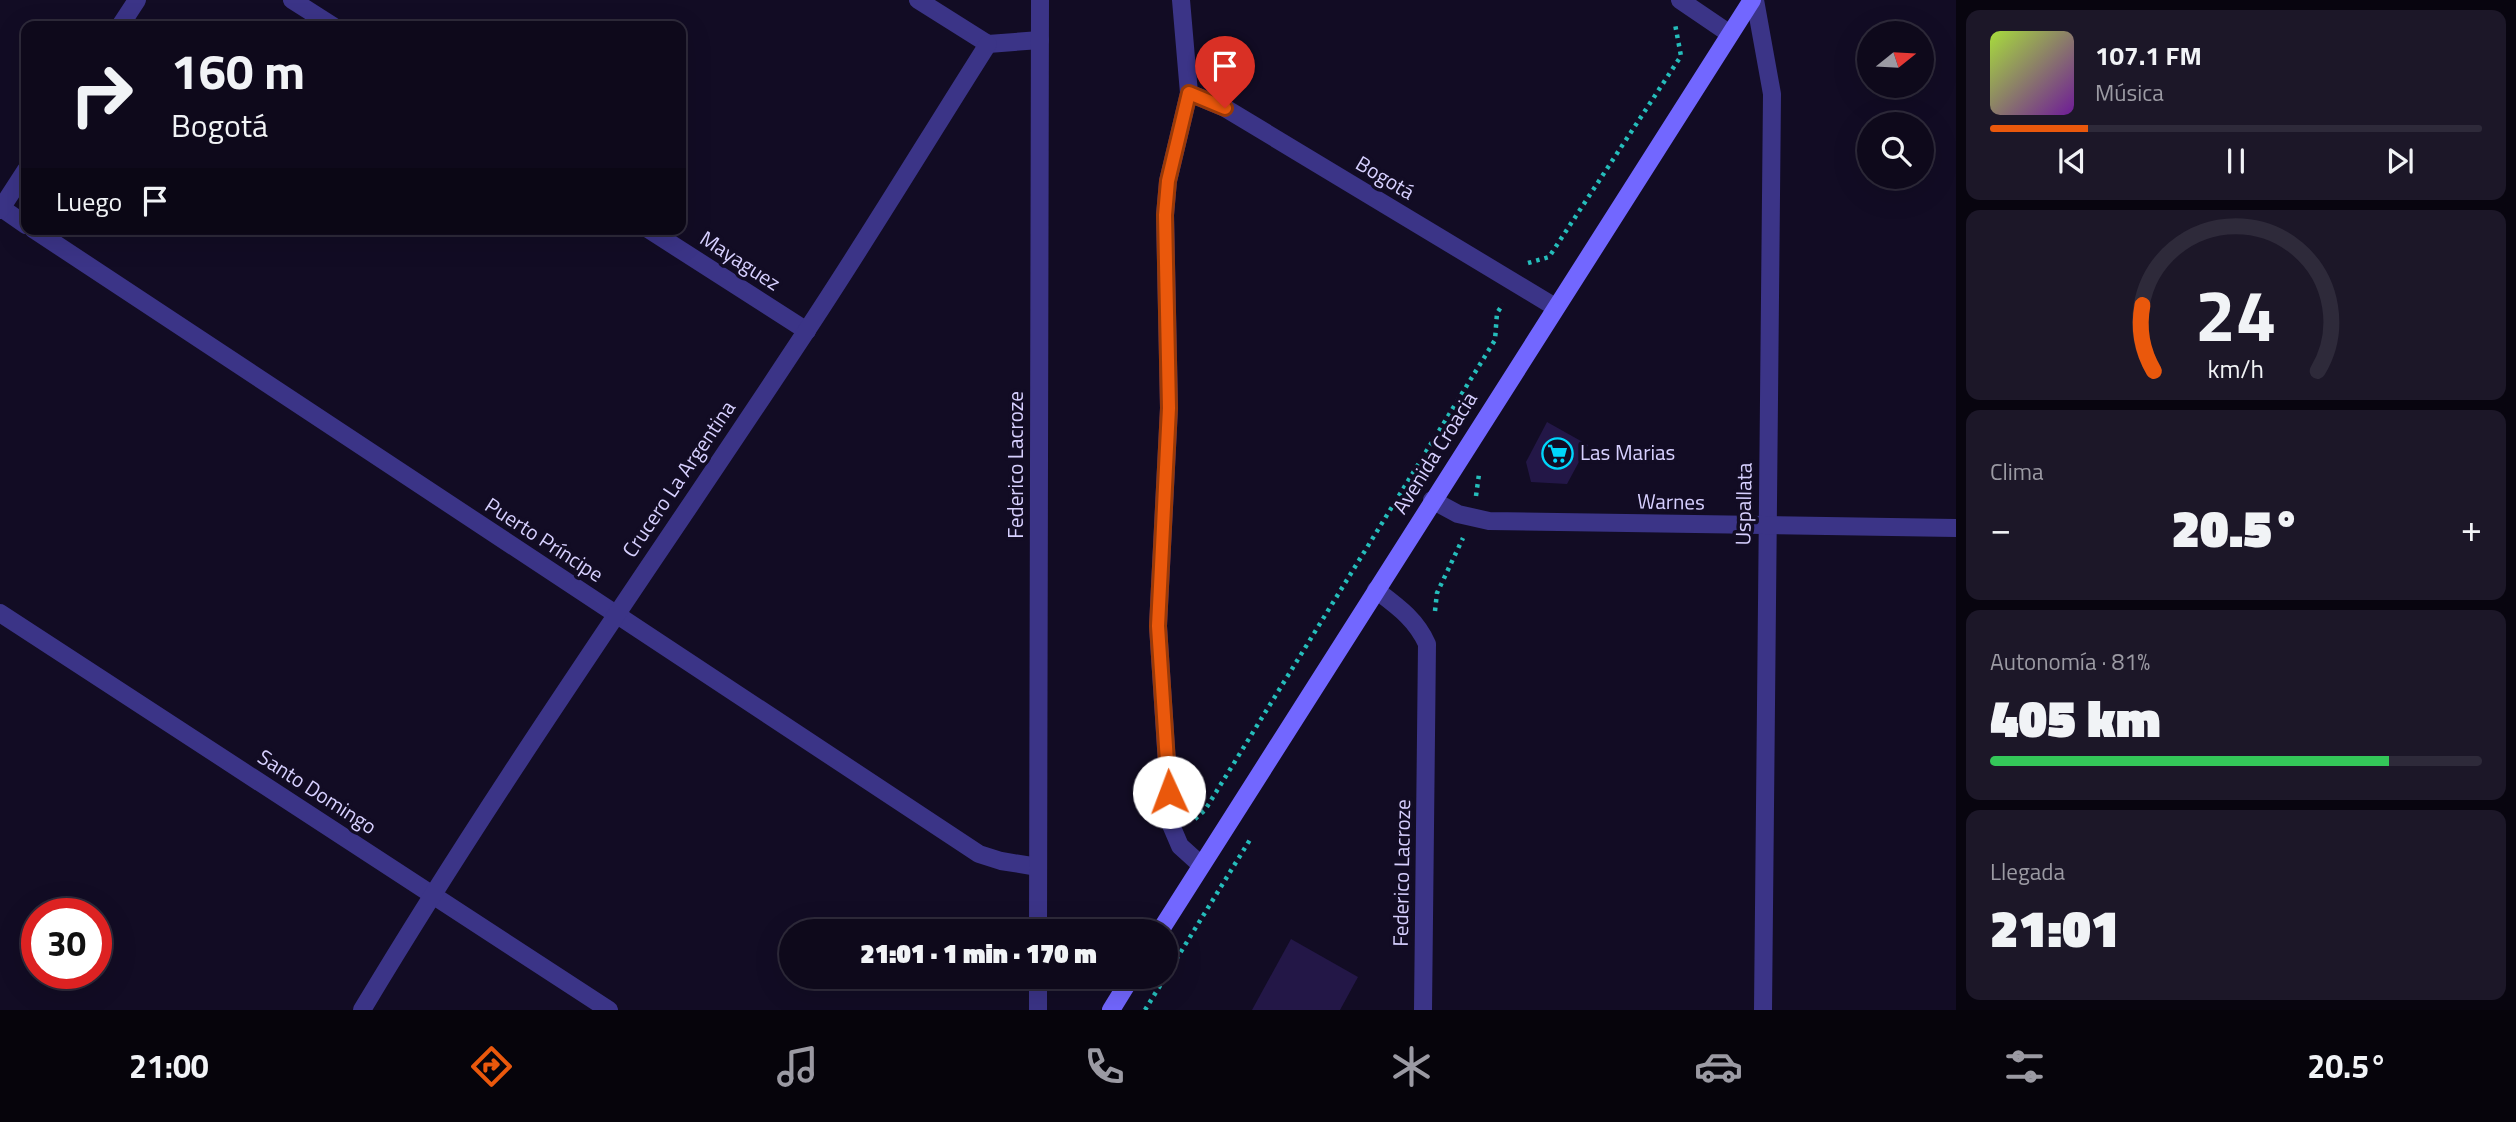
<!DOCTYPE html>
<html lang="es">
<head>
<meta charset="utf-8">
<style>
	:root { --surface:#0e091b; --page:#1c1728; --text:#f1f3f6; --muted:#9b9aa3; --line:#2e2a3a; --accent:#ea580c }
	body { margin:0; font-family:"Titillium Web",sans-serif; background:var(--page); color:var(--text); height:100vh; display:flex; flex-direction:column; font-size:26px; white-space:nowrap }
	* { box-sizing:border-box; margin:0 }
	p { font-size:23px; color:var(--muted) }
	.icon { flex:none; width:38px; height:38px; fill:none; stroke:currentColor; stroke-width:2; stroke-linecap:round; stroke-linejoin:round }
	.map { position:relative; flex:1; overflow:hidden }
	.details { display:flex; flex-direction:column; gap:10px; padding:10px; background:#08050f; width:560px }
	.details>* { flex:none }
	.top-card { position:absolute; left:21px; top:21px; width:665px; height:214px; border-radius:14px; box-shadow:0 7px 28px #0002,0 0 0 2px var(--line); background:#0e091b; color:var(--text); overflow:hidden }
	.needle { width:46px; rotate:72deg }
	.tools { position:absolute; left:1857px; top:21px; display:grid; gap:14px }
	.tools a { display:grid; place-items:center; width:77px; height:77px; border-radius:50%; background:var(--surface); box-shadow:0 7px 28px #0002,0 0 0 2px var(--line); font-size:35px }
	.speed { position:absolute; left:21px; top:898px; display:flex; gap:14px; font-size:35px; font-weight:700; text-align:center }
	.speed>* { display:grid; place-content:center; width:91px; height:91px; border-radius:50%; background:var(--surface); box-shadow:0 7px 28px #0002,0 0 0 2px var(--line); line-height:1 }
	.speed .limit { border:10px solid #d22; background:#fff; color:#111 }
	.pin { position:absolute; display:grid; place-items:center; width:60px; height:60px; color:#fff; margin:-72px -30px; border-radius:50% 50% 50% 0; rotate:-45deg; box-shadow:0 0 7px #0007 }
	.pin .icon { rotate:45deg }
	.me { position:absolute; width:77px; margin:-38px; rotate:358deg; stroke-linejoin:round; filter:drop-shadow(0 0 5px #0008) }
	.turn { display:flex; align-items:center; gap:24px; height:147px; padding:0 35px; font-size:32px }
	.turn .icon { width:91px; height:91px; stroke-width:2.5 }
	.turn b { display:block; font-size:49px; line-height:60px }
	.then { display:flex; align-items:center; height:66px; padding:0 35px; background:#0003; gap:14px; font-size:26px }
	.big { font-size:52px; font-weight:800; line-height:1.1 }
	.details .card { flex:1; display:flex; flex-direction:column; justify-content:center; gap:10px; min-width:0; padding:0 24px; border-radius:14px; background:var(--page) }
	.details .dial { align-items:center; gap:0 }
	.dial svg { height:182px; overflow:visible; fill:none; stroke:var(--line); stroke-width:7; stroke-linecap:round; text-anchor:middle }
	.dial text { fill:var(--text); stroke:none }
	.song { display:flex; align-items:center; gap:21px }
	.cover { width:84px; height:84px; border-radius:10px; background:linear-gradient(135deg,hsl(80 70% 55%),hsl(280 70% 35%)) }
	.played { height:7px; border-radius:4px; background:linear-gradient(90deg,var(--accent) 20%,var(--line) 20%) }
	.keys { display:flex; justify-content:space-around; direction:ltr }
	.heat { display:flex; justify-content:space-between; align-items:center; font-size:38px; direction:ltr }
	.charge { height:10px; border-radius:5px; background:linear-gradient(90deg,#34c759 81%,var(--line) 0) }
	.trip { position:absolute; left:779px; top:919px; width:399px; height:70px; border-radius:35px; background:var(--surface); box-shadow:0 7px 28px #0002,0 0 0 2px var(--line); font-weight:800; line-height:70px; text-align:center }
	.tabs { display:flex; height:112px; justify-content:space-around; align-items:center; background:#06040b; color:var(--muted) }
	.tabs .icon { width:49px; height:49px }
	.tabs .active { color:var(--accent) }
	.tabs b { font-size:32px; color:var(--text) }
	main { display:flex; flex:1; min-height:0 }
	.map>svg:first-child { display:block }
	.building { fill:#231747 }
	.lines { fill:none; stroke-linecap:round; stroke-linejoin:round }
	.path { stroke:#25bdbb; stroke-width:4.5; stroke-dasharray:3.5 5; stroke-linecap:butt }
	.minor { stroke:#3b3487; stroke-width:18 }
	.secondary { stroke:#7267ff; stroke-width:18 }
	.route-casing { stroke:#983908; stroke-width:18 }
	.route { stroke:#ea580c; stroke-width:12 }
	.labels { text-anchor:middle; stroke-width:7; stroke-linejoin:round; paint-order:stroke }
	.street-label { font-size:21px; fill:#d7d0ff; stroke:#120c24 }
	.poi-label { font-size:21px; fill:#d7d0ff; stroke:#120c24; text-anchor:start }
</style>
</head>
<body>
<main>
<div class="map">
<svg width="1956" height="1010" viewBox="0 0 1956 1010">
	<rect width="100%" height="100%" fill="#120c24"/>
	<g class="building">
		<path d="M1547,422L1588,445L1567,484L1531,482L1526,462Z"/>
		<path d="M1291,939L1358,977L1340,1010H1252Z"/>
	</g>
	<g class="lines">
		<g class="path">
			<path d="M1528,263L1549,257L1681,56L1675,24"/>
			<path d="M1476,496L1479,474"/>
			<path d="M1435,611L1437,593L1463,538"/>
			<path d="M1195,819L1205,810L1495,340L1497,313L1503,304"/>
			<path d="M1145,1010L1251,838"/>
		</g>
		<g class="minor">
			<path d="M292,0L333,26"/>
			<path d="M918,0L988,44L1040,40"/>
			<path d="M1181,0L1189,93L1168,181L1165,215L1169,408L1158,626L1171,825L1180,846L1201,865"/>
			<path d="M1680,0L1730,34"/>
			<path d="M1755,0L1772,94L1763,1010"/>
			<path d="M120,26L137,0"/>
			<path d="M1189,93L1225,108L1555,307"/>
			<path d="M0,207L26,225"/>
			<path d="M0,210L26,170"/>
			<path d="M33,229L979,854L1001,861L1038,867"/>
			<path d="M648,229L807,331"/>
			<path d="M1432,500L1458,514L1489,521L1956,528"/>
			<path d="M1376,590C1397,606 1416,619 1427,644L1423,1010"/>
			<path d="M0,613L609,1010"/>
			<path d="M1038,931L1040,0"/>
			<path d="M1038,976V1010"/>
			<path d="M362,1010C501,778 657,558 805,333C868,238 927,140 988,44"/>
		</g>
		<g class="secondary">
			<path d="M1160,931L1752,0"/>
			<path d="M1111,1010L1132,976"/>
		</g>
	</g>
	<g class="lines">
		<defs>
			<path id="route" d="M1169,792L1158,626L1169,408L1165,215L1168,181L1189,93L1225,108"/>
		</defs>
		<use href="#route" class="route-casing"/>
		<use href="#route" class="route"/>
	</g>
	<defs>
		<symbol id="supermarket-ring" viewBox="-11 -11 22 22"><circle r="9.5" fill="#120c24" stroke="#00d6fb" stroke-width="1.5"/><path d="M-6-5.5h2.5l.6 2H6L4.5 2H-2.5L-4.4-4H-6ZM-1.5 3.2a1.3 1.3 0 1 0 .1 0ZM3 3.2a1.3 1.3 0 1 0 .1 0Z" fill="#00d6fb"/></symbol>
	</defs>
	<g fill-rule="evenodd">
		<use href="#supermarket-ring" x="1540" y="436" width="35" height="35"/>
	</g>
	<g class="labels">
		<g class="street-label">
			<text transform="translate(1385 178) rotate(31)" y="7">Bogotá</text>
			<text transform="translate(740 261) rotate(33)" y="7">Mayaguez</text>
			<text transform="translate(1435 453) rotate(-58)" y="7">Avenida Croacia</text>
			<text transform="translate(1016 465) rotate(-90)" y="7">Federico Lacroze</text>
			<text transform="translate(679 479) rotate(-56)" y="7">Crucero La Argentina</text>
			<text transform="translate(1671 502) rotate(1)" y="7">Warnes</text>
			<text transform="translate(1744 504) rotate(-89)" y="7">Uspallata</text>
			<text transform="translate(544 540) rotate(33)" y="7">Puerto Príncipe</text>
			<text transform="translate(317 792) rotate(33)" y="7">Santo Domingo</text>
			<text transform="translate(1402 873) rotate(-89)" y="7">Federico Lacroze</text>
		</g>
		<g class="poi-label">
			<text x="1580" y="460">Las Marias</text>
		</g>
	</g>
</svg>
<div class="tools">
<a><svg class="needle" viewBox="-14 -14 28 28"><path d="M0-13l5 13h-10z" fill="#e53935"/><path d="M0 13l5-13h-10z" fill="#9b9aa3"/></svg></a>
<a><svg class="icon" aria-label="search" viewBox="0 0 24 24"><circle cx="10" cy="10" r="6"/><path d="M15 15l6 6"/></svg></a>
</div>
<div class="speed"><div class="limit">30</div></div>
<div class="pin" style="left:1225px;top:108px;background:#d93025"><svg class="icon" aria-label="arrive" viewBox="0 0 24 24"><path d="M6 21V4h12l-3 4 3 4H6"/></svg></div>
<svg class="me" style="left:1169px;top:792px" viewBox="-20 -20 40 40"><circle r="19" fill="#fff"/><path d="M0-13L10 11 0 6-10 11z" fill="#ea580c"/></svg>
<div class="trip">21:01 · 1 min · 170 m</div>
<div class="top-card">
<div class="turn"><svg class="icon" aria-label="right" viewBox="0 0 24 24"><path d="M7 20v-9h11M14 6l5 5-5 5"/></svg><div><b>160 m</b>Bogotá</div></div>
<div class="then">Luego<svg class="icon" aria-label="arrive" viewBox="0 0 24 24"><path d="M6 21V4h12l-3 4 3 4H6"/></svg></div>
</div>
</div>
<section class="details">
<div class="card">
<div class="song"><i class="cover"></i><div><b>107.1 FM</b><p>Música</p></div></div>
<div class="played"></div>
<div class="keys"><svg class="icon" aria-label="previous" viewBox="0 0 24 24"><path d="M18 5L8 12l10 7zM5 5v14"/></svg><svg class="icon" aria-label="pause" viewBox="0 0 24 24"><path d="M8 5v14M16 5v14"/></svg><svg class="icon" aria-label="next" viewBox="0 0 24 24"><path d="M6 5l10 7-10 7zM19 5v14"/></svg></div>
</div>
<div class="card dial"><svg viewBox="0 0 100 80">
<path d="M14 69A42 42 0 1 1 86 69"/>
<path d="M14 69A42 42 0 0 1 9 40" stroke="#ea580c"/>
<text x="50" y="56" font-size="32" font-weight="700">24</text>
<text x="50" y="72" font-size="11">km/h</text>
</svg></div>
<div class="card"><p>Clima</p>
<div class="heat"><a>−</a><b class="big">20.5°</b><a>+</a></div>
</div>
<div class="card"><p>Autonomía · 81%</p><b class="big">405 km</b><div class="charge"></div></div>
<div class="card"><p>Llegada</p><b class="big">21:01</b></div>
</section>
</main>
<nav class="tabs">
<b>21:00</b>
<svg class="icon active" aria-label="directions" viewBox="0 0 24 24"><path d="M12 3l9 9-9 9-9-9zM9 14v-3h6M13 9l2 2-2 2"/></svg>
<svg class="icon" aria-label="music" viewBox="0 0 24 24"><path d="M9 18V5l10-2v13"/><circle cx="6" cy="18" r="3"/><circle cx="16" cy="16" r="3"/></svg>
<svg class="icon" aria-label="phone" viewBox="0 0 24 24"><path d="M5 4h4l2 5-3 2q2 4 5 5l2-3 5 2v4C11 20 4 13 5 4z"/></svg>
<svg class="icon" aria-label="climate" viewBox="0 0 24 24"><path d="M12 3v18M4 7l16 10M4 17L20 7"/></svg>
<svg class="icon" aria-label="car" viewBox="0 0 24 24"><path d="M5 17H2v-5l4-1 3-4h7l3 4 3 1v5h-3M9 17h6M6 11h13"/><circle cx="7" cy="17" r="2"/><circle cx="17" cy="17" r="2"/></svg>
<svg class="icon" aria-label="filters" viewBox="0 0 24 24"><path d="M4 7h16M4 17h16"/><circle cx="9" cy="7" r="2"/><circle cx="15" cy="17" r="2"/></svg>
<b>20.5°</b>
</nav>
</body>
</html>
